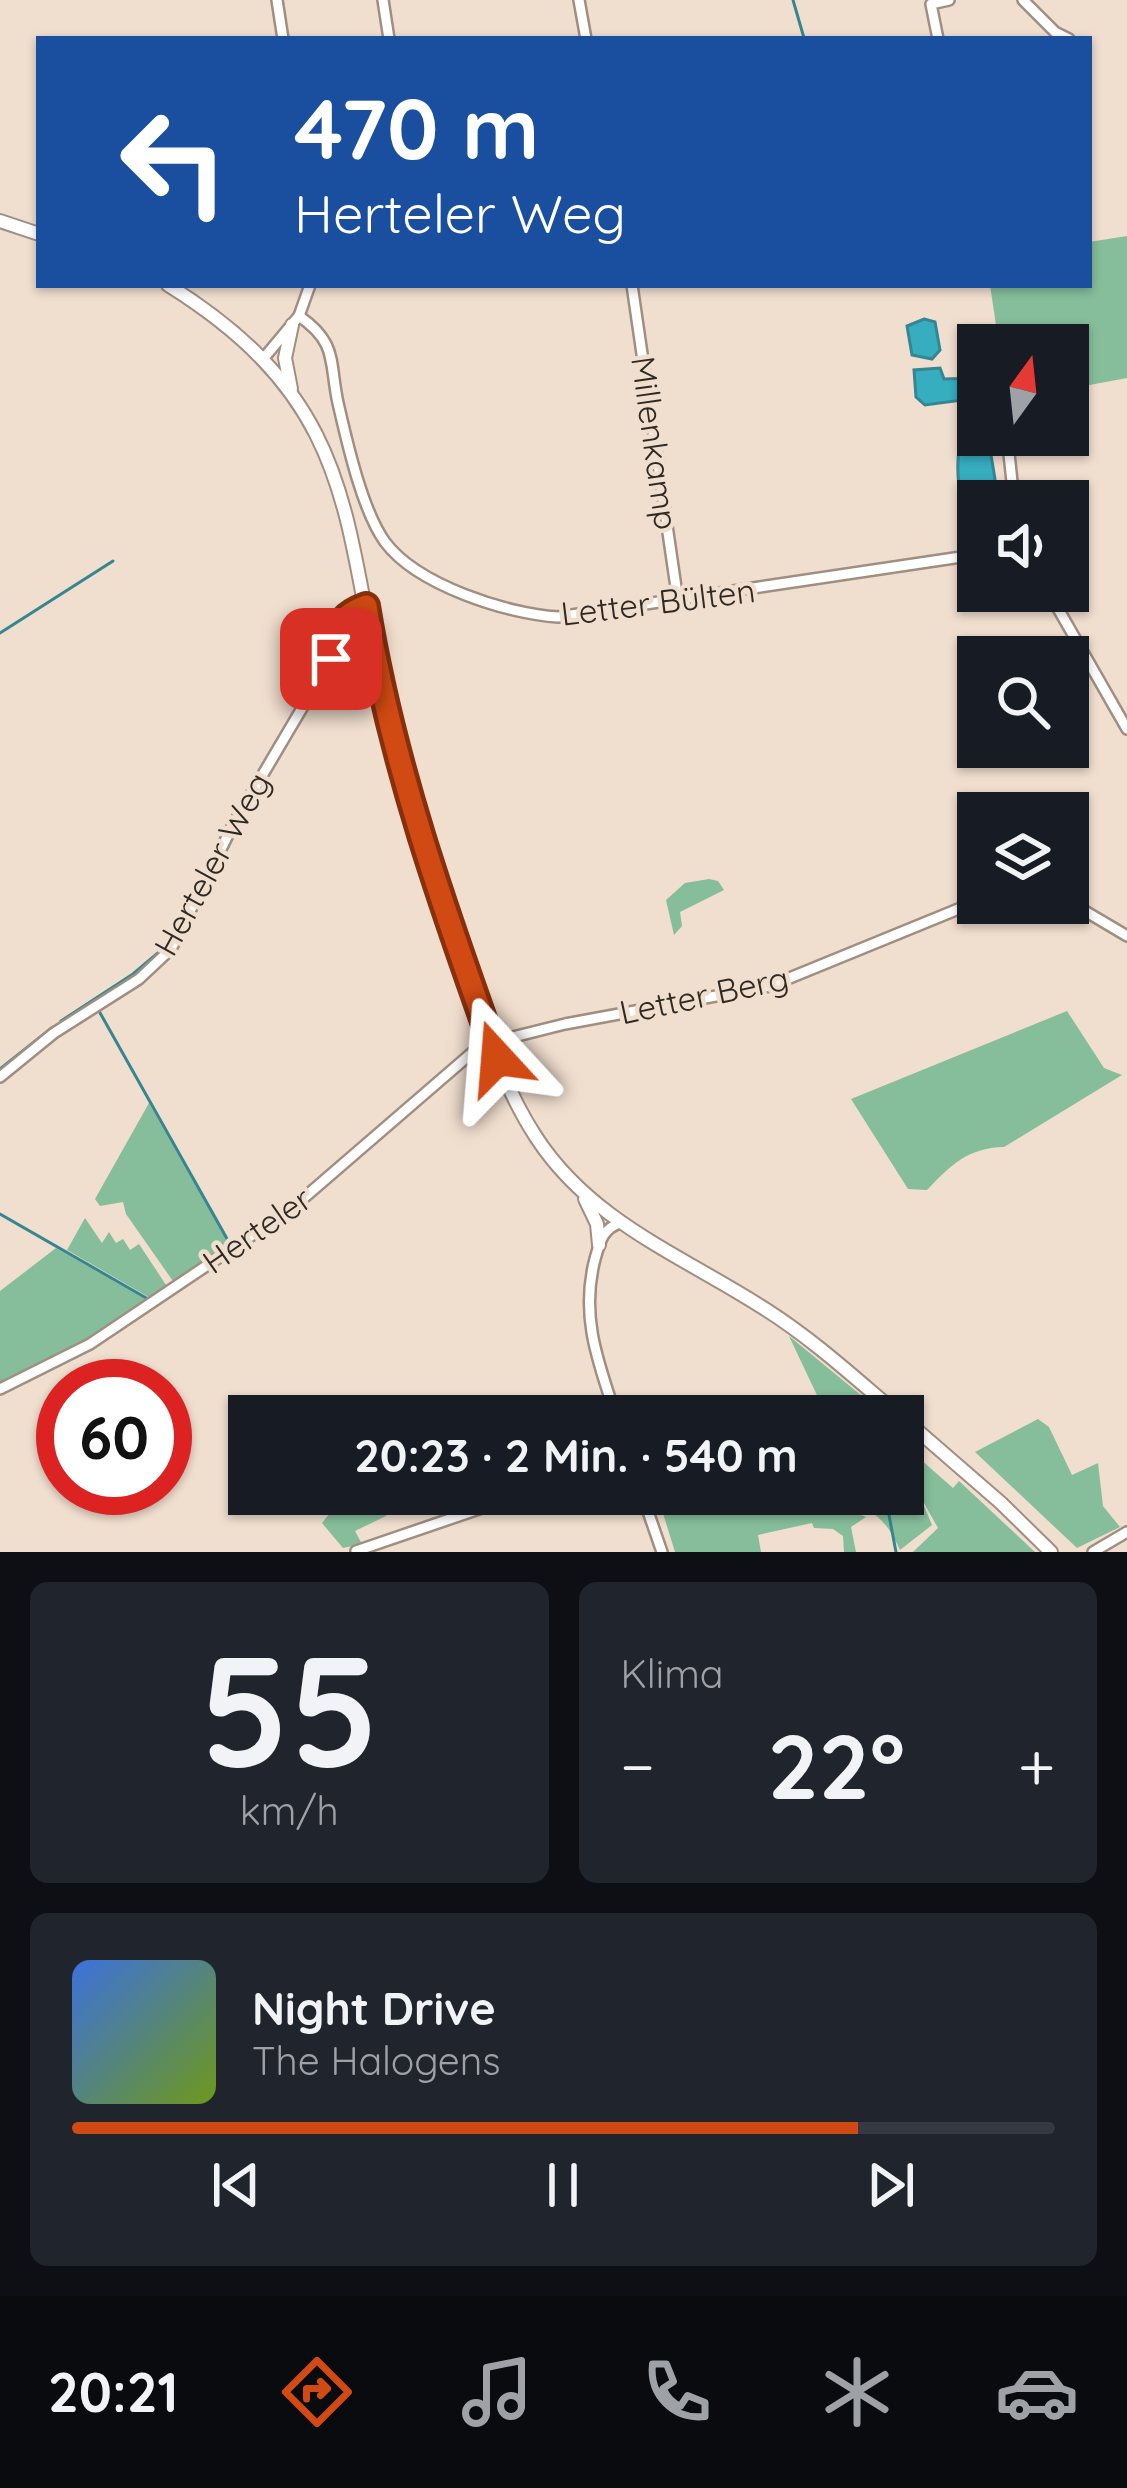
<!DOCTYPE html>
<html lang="de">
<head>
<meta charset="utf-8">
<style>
	:root { --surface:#171b24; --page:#20242c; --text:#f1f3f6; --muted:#9ea1a6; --line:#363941; --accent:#d14a13 }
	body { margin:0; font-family:Quicksand,sans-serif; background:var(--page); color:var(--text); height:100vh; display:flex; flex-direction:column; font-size:45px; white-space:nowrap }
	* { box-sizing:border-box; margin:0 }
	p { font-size:39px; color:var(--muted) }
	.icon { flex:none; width:66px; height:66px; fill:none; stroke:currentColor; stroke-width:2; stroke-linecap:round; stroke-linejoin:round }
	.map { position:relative; height:1552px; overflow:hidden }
	.panel { display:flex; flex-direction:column; gap:30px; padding:30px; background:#0d0f14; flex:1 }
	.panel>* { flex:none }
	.hud { position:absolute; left:36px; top:36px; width:1056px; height:252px; border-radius:0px; box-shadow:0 3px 9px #0004; background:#1a4fa0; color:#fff; overflow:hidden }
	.needle { width:78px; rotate:15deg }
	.buttons { position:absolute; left:957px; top:324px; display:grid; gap:24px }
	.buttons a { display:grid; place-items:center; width:132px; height:132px; border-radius:0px; background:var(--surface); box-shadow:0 3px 9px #0004; font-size:60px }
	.speed { position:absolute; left:36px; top:1359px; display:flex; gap:24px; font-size:60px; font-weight:700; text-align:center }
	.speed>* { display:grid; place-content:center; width:156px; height:156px; border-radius:50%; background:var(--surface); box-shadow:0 3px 9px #0004; line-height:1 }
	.speed .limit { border:18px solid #d22; background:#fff; color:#111 }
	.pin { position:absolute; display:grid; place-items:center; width:102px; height:102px; color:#fff; margin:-51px; border-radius:24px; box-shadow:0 6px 18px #0006 }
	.me { position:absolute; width:132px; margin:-66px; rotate:341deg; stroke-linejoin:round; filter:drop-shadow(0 0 9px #0008) }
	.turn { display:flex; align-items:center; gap:42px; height:252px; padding:0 60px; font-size:54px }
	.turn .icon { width:156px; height:156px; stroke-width:2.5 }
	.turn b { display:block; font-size:84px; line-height:102px }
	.big { font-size:90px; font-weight:700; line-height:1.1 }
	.panel .tile { flex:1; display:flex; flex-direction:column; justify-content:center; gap:18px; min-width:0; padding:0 42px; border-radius:18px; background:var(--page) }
	.panel .dial { align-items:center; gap:0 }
	.dial b { font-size:156px; line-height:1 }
	.song { display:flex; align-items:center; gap:36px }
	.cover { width:144px; height:144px; border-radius:18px; background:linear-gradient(135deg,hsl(220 70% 55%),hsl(80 70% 35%)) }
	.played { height:12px; border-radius:6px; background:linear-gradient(90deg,var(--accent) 80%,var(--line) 80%) }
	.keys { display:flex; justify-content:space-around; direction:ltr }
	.heat { display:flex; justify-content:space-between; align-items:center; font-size:66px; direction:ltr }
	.panel .tiles { flex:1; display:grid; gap:30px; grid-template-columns:1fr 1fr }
	.tile:last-child { grid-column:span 2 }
	.trip { position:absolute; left:228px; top:1395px; width:696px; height:120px; border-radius:0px; background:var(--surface); box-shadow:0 3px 9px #0004; font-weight:700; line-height:120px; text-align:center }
	.tabs { display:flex; height:192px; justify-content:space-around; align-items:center; background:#090b0e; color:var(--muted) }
	.tabs .icon { width:84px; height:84px }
	.tabs .on { color:var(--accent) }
	.tabs b { font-size:54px; color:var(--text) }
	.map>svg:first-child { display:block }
	.green { fill:#86be9b }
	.water { fill:#36aec0; stroke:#348691; stroke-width:3 }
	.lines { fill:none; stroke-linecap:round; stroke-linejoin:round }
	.stream { stroke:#348691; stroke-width:3 }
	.minor-casing { stroke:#a08f81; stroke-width:14 }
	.major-casing { stroke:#a08f81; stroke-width:16 }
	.minor { stroke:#fff; stroke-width:9 }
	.major { stroke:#fff; stroke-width:12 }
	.route-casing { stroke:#88300c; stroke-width:30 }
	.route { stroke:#d14a13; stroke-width:21 }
	.labels { text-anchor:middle; stroke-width:9; stroke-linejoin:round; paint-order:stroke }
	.street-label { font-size:33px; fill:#2f2923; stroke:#f0dece }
</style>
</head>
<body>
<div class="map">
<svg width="1127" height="1552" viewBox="0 0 1127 1552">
	<rect width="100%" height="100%" fill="#f0dece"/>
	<g class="green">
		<path d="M1127,236V378L1068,389V345H999L990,285H1089V242Z"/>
		<path d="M709,879L718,881L724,890L680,912L682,926L674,935L666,900L685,883Z"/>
		<path d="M1067,1011L1104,1068L1122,1075L1004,1147C967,1148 951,1165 927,1190L908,1189L851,1099Z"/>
		<path d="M149,1103L230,1246L175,1284L126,1214L123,1202L100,1206L95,1199Z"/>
		<path d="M85,1218L102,1243L109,1232L116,1243L123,1239L130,1250L139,1244L168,1288L152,1299L67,1250Z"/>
		<path d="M56,1248L149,1301L90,1341L0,1386V1291Z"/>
		<path d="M789,1336L862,1396L880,1416H806L824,1410Z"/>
		<path d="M1038,1419L1049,1427L1072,1475L1098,1463L1103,1506L1120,1527L1077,1548L975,1452Z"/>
		<path d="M903,1444L953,1488L959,1481L1035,1552H913L938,1528L919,1494L932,1525L900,1550C880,1505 862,1508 818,1494H903Z"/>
		<path d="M345,1494H404L393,1497L386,1516L355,1531L362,1544L343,1548L322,1523Z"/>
		<path d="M657,1494H809L866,1517L851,1527L856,1552H844L843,1536L833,1529L814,1528L812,1523L758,1535L761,1552H675Z"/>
	</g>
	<g class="water">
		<path d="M924,319L935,322L940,350L932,359L912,355L907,326Z"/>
		<path d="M940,368L944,379L978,378V398L925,405L916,397L914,370Z"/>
		<path d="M977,430L978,435L988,437L995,479L986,501H978L975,532C957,509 953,458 964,431Z"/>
	</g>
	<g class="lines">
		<g class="stream">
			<path d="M793,0L804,38"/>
			<path d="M0,633L113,561"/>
			<path d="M99,1011L230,1244"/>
			<path d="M61,1021L133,974L165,947"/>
			<path d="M0,1069L53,1027"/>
			<path d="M0,1214L148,1299"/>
			<path d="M161,1302L209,1269"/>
			<path d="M885,1494L896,1552"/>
		</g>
		<defs>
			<g id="minor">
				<path d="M277,0L283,39"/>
				<path d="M383,0L389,39"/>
				<path d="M579,0L586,39"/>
				<path d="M1023,0L1055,32L1069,39"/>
				<path d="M938,39L931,4L949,0"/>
				<path d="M632,285L678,601"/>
				<path d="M299,316C338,343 329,361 338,403C347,442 362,510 385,542C417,585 507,614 558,617L961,557L978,548"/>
				<path d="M263,359L299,316L310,285"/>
				<path d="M1007,435L1013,491L1010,501"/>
				<path d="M1048,591L1127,729"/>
				<path d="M1068,901L1127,936"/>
				<path d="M0,1077L54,1033L139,979L171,949L233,825L331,659L342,620L349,612L366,606"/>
				<path d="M0,1389L90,1344L291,1209L481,1045L565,1024L770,986L978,901"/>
				<path d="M616,1416C598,1362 580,1316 595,1259C600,1242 602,1229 620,1223"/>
				<path d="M642,1494L662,1552"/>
				<path d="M356,1551L523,1494"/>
				<path d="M1093,1552L1127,1532"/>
			</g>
			<g id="major">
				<path d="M0,221L39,234"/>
				<path d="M168,285C357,403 342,516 385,710C402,787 430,861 455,935C478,1003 496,1076 536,1137C591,1222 683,1256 765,1309C814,1340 856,1379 900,1416"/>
				<path d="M291,389L285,358L292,325"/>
				<path d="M585,1199L597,1224L599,1245"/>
				<path d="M903,1418L1001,1503L1051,1552"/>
			</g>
		</defs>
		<use href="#minor" class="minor-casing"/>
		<use href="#major" class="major-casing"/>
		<use href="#minor" class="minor"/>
		<use href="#major" class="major"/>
	</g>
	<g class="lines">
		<defs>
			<path id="route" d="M331,659C342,630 333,618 366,606C391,761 444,910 497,1058"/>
		</defs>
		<use href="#route" class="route-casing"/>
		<use href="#route" class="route"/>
	</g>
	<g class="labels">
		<g class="street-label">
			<text transform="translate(655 443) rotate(82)" y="12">Millenkamp</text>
			<text transform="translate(658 602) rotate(-7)" y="12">Letter Bülten</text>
			<text transform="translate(212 864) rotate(-61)" y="12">Herteler Weg</text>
			<text transform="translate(704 995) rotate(-12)" y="12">Letter Berg</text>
			<text transform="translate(257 1230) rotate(-35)" y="12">Herteler</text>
		</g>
	</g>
</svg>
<div class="buttons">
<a><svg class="needle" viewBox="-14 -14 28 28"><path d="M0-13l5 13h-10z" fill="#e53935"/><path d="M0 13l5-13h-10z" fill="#9ea1a6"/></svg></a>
<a><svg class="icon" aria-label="sound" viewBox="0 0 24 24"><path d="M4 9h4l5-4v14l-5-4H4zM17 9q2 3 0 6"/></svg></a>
<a><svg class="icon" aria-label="search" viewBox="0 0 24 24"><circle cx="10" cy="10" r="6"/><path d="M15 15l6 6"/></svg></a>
<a><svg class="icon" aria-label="layers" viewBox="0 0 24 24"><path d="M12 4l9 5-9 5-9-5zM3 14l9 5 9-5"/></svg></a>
</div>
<div class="speed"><div class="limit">60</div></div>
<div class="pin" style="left:331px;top:659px;background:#d93025"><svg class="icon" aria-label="arrive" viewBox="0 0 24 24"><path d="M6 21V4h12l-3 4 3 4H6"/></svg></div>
<svg class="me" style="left:497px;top:1058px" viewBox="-20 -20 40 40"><path d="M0-17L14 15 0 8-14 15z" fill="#d14a13" stroke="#fff" stroke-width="4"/></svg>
<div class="trip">20:23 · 2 Min. · 540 m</div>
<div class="hud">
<div class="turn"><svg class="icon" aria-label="left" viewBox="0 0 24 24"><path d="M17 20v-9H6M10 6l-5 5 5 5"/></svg><div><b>470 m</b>Herteler Weg</div></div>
</div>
</div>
<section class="panel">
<div class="tiles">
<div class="tile dial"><b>55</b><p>km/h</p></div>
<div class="tile"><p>Klima</p>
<div class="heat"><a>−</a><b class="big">22°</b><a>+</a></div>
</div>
<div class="tile">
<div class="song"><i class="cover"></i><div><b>Night Drive</b><p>The Halogens</p></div></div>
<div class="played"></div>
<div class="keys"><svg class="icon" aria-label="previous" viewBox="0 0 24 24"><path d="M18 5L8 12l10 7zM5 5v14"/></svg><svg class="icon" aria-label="pause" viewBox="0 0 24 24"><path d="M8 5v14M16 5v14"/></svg><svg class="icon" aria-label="next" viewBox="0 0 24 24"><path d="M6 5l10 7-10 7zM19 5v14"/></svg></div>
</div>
</div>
</section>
<nav class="tabs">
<b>20:21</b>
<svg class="icon on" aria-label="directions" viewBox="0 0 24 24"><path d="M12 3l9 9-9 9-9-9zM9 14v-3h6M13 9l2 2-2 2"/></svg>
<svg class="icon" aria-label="music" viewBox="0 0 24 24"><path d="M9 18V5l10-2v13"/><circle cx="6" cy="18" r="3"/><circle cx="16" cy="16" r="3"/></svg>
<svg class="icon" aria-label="phone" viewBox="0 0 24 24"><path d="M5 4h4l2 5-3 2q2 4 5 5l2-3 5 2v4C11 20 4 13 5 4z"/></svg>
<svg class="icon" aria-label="climate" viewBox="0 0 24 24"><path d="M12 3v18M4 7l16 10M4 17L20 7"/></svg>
<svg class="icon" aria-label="car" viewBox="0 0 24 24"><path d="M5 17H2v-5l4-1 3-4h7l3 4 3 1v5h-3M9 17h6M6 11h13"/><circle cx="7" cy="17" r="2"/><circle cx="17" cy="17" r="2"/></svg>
</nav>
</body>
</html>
